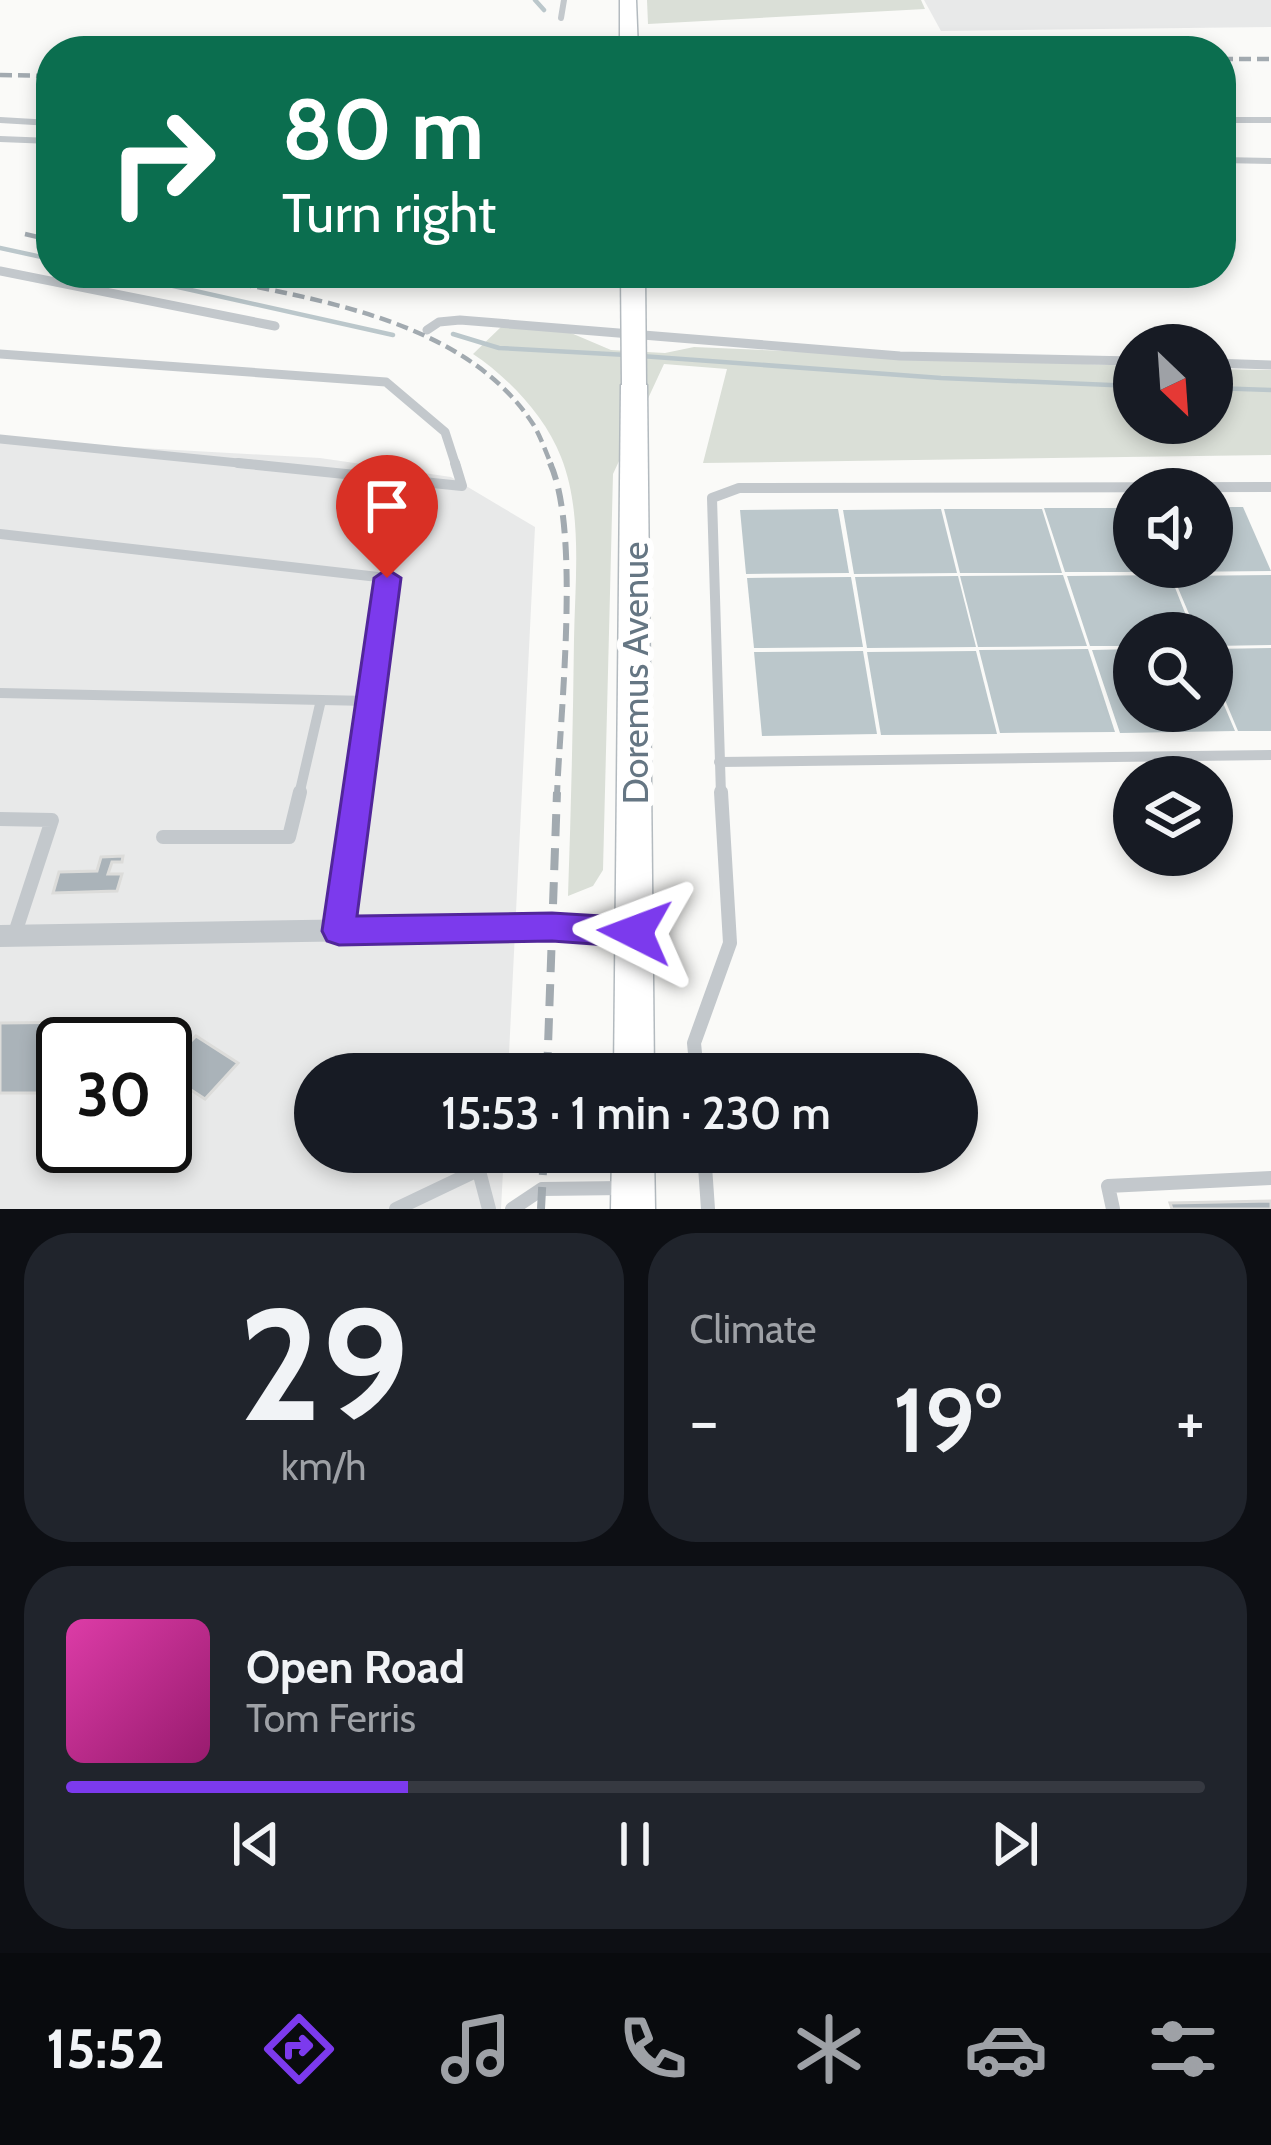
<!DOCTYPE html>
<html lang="en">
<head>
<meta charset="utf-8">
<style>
	:root { --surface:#171b24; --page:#20242c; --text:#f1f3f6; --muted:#9ea1a6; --line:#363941; --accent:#7c3aed }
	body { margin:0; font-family:Cabin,sans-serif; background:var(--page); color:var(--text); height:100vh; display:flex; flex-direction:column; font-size:45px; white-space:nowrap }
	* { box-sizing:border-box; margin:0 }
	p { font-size:39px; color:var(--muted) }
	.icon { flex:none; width:66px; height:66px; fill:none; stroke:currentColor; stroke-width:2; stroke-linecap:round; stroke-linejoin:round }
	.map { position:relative; height:1209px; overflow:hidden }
	.drawer { display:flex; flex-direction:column; gap:24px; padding:24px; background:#0d0f14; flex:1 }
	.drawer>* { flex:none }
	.banner { position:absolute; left:36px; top:36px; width:1200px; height:252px; border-radius:48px; box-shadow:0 6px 18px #0003; background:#0b6e4f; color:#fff; overflow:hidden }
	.needle { width:78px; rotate:155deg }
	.buttons { position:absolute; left:1113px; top:324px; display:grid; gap:24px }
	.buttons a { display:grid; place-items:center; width:120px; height:120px; border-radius:50%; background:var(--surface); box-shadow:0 6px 18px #0003; font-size:60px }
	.speed { position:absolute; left:36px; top:1017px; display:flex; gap:24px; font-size:60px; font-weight:700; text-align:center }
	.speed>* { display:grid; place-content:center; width:156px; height:156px; border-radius:50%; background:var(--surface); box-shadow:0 6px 18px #0003; line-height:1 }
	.speed .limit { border:6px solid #111; border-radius:18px; background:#fff; color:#111 }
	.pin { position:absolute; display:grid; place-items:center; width:102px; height:102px; color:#fff; margin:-123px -51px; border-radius:50% 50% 50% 0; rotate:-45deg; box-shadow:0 0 12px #0007 }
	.pin .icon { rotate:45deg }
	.me { position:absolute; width:132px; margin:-66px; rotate:273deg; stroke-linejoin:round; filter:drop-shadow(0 0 9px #0008) }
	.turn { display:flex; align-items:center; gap:42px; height:252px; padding:0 48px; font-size:54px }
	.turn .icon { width:156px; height:156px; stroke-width:2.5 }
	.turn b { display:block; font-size:84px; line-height:102px }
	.big { font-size:90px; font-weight:600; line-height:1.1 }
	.drawer .widget { flex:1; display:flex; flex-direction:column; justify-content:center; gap:18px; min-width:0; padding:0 42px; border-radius:48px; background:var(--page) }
	.drawer .dial { align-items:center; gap:0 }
	.dial b { font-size:156px; line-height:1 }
	.song { display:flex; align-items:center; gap:36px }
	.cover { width:144px; height:144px; border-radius:18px; background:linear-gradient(135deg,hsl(320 70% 55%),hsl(320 70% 35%)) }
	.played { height:12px; border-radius:6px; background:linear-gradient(90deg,var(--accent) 30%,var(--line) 30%) }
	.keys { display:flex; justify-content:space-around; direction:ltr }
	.heat { display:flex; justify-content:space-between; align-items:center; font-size:66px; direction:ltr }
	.drawer .tiles { flex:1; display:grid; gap:24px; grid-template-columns:1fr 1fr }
	.widget:last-child { grid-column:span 2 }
	.trip { position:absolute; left:294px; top:1053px; width:684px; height:120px; border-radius:60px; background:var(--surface); box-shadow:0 6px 18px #0003; font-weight:600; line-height:120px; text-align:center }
	.tab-bar { display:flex; height:192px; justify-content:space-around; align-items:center; background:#090b0e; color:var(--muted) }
	.tab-bar .icon { width:84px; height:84px }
	.tab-bar .selected { color:var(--accent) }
	.tab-bar b { font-size:54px; color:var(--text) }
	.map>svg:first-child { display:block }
	.built { fill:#e8e9e9; fill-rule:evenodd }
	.green { fill:#dadfd7 }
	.water { fill:#bbc7cb }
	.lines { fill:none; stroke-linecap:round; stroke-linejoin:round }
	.stream { stroke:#bbc7cb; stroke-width:4.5 }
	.building { fill:#aab3b9; stroke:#dcdcda; stroke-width:3 }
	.secondary-casing { stroke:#b3babf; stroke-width:3 }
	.lane-far3 { stroke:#c3c8cc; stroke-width:6 }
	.lane-far2 { stroke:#c3c8cc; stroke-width:9 }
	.lane-far1 { stroke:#c3c8cc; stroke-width:10 }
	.lane { stroke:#c3c8cc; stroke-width:14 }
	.street { fill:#c3c8cc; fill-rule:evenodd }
	.secondary { fill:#fff; fill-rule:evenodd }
	.rail-far2 { stroke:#a2aab0; stroke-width:4.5; stroke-dasharray:12 6; stroke-linecap:butt }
	.rail-far1 { stroke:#a2aab0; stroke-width:6; stroke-dasharray:18 9; stroke-linecap:butt }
	.rail { stroke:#a2aab0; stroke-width:8; stroke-dasharray:22 12; stroke-linecap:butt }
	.secondary-bridge-casing { stroke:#b3babf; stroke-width:27; stroke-linecap:butt }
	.secondary-bridge { stroke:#fff; stroke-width:24 }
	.route { fill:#7c3aed; stroke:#51269a; stroke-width:3 }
	.labels { text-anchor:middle; stroke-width:12; stroke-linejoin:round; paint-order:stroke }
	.street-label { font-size:36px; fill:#657683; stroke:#fff }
</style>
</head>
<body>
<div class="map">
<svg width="1271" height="1209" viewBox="0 0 1271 1209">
	<rect width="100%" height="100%" fill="#fafaf8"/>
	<g class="built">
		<path d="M924,0H1271V27L941,31Z"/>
		<path d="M0,440L320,458L451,477L535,527L508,1074H315V1152H504L501,1209H0ZM63,1044H165V1146H63Z"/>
	</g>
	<g class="green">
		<path d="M647,0H921L925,9L648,24Z"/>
		<path d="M501,327L571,333L611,350L665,353L694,347L1134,366V423H1212V369L1271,370V455L703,463L727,369L664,364L613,474L603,870L593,886L568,896C571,810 573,725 574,639C575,581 583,512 561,457C545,416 509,378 473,354Z"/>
	</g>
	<g class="water">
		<path d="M1212,507H1243L1271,571L1172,572L1170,567H1212Z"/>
		<path d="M1134,508V567H1165L1167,572H1065L1044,508Z"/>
		<path d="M838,509L849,573L746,574L740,510Z"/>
		<path d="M941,509L957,573L854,574L843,510Z"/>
		<path d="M944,509H1042L1062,573H960Z"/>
		<path d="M1063,575L1087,646L978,647L960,576Z"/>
		<path d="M1170,575L1193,633H1134V646H1090L1067,576Z"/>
		<path d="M1271,575V645L1212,646V633H1197L1173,576Z"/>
		<path d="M958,576L976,647L867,648L855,577Z"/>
		<path d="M851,577L863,647L754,648L747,578Z"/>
		<path d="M1271,648V731H1238L1212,669V649Z"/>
		<path d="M1088,649L1115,732L1000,733L979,650Z"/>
		<path d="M1134,649V711H1212V677L1235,731L1120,733L1092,650Z"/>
		<path d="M863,651L877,734L762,736L754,652Z"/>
		<path d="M976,651L997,734L881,735L867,652Z"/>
	</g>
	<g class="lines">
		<g class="stream">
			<path d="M535,0L544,10"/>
			<path d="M0,248L51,259"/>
			<path d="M115,273L393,335"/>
			<path d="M453,334L499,348L627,355"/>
			<path d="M641,356L941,378L1134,386"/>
			<path d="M1212,388L1271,390"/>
		</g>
	</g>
	<g class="building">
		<path d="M123,856L122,862H112L108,874H122L117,891L53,893L59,872L97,871L101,857Z"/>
		<path d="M95,1022L77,1041L81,1044H63V1080L54,1075L37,1093H0V1023Z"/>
		<path d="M161,1030L186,1046L196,1036L238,1063L205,1099L165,1073V1044H147Z"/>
		<path d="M1271,1201V1209H1172L1170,1203Z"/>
	</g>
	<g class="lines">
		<defs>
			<g id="secondary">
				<path d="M620,0H636L638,51H620Z"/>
				<path d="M634,377L647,385L654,1074H614L621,385Z"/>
				<path d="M612,1152H654L655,1209H611Z"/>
			</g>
		</defs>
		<use href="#secondary" class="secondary-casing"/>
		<g class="lane-far3">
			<path d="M561,18L564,0"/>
			<path d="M0,120L51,123"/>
			<path d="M1221,120H1271"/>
			<path d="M0,139L51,141"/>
			<path d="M1221,160L1271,161"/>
		</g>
		<g class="lane-far2">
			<path d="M0,271L275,326"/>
			<path d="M427,330L439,322L460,320L900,356L1134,361"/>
			<path d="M0,354L386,382L445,432L456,466"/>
			<path d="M1212,363L1271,365"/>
			<path d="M0,439L268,466"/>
		</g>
		<g class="lane-far1">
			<path d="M238,463L462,486L455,463"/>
			<path d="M0,534L387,578L368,701L0,693"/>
			<path d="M719,762L1271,755"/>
			<path d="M299,795L321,700"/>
			<path d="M356,795L368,701"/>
			<path d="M721,795L712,498L739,488L1271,487"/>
		</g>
		<g class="lane">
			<path d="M0,819L52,820L14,936"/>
			<path d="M163,837H289L300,792"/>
			<path d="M339,931L357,792"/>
			<path d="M697,1074L694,1043L730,943L721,792"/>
			<path d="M474,1152L489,1209"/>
			<path d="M704,1152L708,1209"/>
			<path d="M337,1156L345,1152"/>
			<path d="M396,1209L480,1169"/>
			<path d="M512,1209L542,1189L623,1188"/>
			<path d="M1113,1209L1108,1186L1271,1178"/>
		</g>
		<path class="street" d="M552,916L635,921L644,924L648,932L644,940L635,943L552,938L0,947V925Z"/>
		<use href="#secondary" class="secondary"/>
		<g class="rail-far2">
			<path d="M1221,59H1271"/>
			<path d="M0,75L51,76"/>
			<path d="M25,234L51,240"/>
			<path d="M187,273C303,298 462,315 533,424C541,437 546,453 552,466"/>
		</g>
		<path class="rail-far1" d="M550,463C581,531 560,714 557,795"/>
		<g class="rail">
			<path d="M547,1074L557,792"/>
			<path d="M541,1209L544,1152"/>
		</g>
		<defs>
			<path id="secondary-bridge" d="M633,273L634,385"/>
		</defs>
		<use href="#secondary-bridge" class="secondary-bridge-casing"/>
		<use href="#secondary-bridge" class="secondary-bridge"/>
	</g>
	<path class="route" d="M387,569L401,578L357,916L552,913L635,918L647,922L652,932L647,942L635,947L552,941L339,945L327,941L322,931L374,578Z"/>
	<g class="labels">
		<g class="street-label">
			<text transform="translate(635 673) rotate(-90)" y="13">Doremus Avenue</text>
		</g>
	</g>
</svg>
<div class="buttons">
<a><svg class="needle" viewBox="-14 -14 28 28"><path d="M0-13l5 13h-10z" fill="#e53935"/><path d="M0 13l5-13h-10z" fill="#9ea1a6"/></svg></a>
<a><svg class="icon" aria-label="sound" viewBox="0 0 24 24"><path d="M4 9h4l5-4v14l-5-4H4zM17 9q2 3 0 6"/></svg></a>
<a><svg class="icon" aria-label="search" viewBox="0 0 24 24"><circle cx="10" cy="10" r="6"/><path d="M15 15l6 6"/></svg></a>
<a><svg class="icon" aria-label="layers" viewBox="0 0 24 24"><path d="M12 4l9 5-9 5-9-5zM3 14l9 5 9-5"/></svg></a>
</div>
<div class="speed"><div class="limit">30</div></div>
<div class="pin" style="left:387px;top:578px;background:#d93025"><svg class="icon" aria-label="arrive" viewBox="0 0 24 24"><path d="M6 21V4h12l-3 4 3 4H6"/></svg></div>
<svg class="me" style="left:635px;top:932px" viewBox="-20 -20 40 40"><path d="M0-17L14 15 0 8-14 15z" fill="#7c3aed" stroke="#fff" stroke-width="4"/></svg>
<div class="trip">15:53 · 1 min · 230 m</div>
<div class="banner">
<div class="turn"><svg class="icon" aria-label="right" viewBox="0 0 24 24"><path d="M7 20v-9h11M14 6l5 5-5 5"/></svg><div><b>80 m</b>Turn right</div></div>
</div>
</div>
<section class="drawer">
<div class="tiles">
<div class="widget dial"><b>29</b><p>km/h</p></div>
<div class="widget"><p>Climate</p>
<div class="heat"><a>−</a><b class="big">19°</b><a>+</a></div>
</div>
<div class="widget">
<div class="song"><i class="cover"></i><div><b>Open Road</b><p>Tom Ferris</p></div></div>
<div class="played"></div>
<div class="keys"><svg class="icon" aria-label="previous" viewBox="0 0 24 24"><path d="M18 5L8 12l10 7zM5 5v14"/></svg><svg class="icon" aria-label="pause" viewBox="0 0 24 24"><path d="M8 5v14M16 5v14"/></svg><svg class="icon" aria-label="next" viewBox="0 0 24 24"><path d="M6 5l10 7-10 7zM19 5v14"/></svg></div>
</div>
</div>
</section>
<nav class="tab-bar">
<b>15:52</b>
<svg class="icon selected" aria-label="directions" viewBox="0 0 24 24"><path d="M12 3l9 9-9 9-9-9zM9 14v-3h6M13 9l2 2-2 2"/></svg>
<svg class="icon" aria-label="music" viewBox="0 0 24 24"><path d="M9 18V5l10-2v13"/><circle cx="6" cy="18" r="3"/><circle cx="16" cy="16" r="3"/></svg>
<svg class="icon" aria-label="phone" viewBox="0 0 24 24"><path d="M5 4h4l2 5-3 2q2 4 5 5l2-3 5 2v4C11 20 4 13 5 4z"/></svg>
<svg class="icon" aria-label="climate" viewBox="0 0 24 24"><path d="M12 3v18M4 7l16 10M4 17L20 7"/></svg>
<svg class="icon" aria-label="car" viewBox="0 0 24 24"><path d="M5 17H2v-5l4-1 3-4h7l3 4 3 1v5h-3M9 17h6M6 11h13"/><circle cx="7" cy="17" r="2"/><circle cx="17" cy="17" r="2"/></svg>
<svg class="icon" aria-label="filters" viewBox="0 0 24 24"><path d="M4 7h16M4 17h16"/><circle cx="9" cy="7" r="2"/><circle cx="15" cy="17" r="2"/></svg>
</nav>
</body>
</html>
